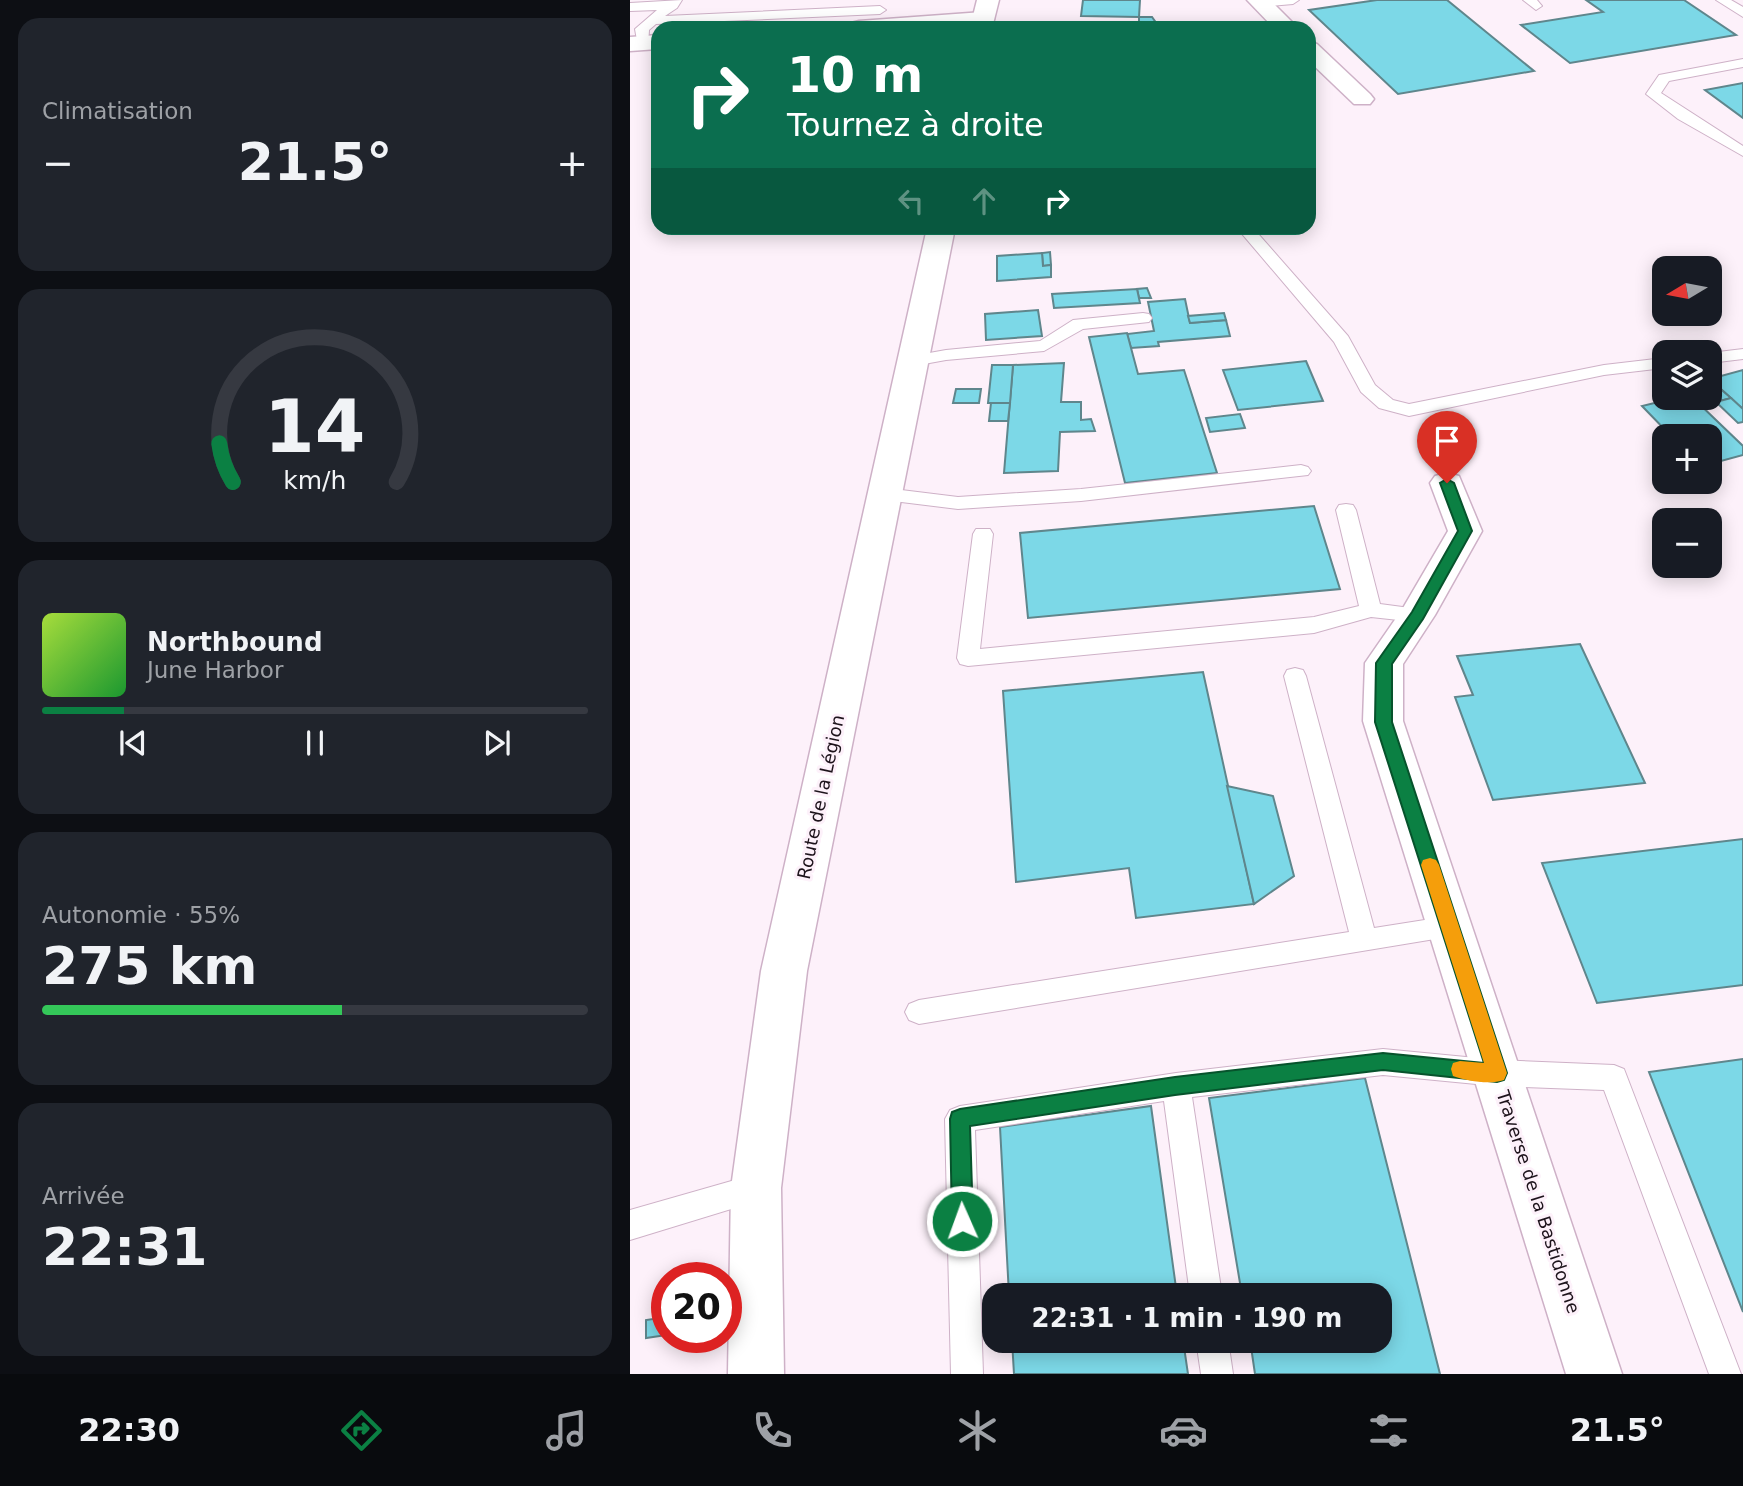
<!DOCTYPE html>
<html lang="fr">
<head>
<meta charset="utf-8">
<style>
	:root { --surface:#171b24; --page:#20242c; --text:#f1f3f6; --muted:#9ea1a6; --line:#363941; --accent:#0b8043 }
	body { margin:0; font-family:"DejaVu Sans",sans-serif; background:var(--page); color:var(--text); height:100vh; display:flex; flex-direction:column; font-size:26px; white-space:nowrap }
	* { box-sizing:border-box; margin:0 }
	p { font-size:23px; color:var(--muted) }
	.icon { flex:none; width:38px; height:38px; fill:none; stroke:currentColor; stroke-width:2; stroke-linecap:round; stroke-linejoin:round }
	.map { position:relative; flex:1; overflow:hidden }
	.details { display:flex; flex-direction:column; gap:18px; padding:18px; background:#0d0f14; width:630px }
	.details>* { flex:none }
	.hud { position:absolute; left:21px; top:21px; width:665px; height:214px; border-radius:21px; box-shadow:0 4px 18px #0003; background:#0b6e4f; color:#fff; overflow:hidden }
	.needle { width:46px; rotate:260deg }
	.tools { position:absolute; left:1022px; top:256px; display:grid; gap:14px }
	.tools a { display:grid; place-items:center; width:70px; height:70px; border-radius:14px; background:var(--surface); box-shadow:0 4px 18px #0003; font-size:35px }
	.speed { position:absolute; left:21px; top:1262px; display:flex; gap:14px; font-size:35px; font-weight:700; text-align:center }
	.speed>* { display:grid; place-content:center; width:91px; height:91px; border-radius:50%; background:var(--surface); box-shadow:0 4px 18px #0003; line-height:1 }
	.speed .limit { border:10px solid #d22; background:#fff; color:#111 }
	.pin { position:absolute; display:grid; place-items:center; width:60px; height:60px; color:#fff; margin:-72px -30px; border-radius:50% 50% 50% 0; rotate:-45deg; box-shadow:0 0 7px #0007 }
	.pin .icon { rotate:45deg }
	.me { position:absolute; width:77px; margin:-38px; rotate:358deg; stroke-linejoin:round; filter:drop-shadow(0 0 5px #0008) }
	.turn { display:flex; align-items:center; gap:24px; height:147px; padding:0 21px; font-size:32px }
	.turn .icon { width:91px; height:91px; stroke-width:2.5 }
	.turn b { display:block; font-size:49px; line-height:60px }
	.lanes { display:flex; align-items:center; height:66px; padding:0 21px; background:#0003; justify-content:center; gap:35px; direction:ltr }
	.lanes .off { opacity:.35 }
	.big { font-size:52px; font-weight:700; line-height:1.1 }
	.details .tile { flex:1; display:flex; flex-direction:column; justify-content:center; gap:10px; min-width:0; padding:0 24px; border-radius:21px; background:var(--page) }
	.details .dial { align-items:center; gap:0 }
	.dial svg { height:182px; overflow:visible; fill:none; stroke:var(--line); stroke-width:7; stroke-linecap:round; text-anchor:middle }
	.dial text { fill:var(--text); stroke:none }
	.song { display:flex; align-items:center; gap:21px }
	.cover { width:84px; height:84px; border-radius:10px; background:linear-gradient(135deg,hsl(80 70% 55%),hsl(130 70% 35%)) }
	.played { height:7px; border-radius:4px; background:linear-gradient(90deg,var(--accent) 15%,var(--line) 15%) }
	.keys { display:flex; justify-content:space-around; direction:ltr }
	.heat { display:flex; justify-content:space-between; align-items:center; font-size:38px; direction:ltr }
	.charge { height:10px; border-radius:5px; background:linear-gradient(90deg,#34c759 55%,var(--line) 0) }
	.trip { position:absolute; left:352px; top:1283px; width:410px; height:70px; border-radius:21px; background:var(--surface); box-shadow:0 4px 18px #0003; font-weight:700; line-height:70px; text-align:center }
	.menu { display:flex; height:112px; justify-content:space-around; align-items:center; background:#090b0e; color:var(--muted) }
	.menu .icon { width:49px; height:49px }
	.menu .active { color:var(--accent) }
	.menu b { font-size:32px; color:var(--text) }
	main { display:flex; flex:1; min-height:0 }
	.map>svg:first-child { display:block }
	.building { fill:#7cd8e7; stroke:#5f868c; stroke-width:2 }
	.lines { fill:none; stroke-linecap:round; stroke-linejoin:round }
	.service-casing { stroke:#ceb1c7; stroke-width:2 }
	.minor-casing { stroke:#ceb1c7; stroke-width:3 }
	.secondary-casing { stroke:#ceb1c7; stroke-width:3 }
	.service { fill:#fff; fill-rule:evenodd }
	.minor { fill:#fff; fill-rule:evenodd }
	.secondary { fill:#fff; fill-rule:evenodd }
	.route { fill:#0b8043; stroke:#07532c; stroke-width:2 }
	.slow { fill:#f59e0b }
	.labels { text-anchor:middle; stroke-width:6; stroke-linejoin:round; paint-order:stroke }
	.street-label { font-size:18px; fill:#1d131b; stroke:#fdf1fa }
</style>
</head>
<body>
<main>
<section class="details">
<div class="tile"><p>Climatisation</p>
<div class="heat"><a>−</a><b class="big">21.5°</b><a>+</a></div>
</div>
<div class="tile dial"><svg viewBox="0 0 100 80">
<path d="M14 69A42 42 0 1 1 86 69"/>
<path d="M14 69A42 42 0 0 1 8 52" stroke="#0b8043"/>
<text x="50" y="56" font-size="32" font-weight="700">14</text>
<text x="50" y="72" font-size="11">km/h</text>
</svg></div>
<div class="tile">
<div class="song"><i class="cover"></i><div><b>Northbound</b><p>June Harbor</p></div></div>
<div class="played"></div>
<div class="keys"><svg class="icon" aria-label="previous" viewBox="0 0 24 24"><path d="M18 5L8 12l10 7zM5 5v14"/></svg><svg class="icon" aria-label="pause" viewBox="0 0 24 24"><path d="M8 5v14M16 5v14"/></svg><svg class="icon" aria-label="next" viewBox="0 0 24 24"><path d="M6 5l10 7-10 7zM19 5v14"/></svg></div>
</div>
<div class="tile"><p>Autonomie · 55%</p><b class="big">275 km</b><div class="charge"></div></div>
<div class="tile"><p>Arrivée</p><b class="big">22:31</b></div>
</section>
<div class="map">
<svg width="1113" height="1374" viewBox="0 0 1113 1374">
	<rect width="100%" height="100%" fill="#fdf1fa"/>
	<g class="building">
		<path d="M453,0H510L509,17L451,16Z"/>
		<path d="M747,0H817L904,71L768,94L679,10Z"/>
		<path d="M956,0H1054L1106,35L940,63L891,25L973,12Z"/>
		<path d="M509,17H522L527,24H509Z"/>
		<path d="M1113,83V118L1075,90Z"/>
		<path d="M420,252L421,265L413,266L412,253Z"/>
		<path d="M412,253L413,266L421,265V277L367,281V256Z"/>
		<path d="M517,288L521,298H509L507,289Z"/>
		<path d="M507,289L510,303L424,308L422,294Z"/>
		<path d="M555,299L560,323L596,320L600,336L528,342L529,346L501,348L497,334L524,331L518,302Z"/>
		<path d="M408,310L412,336L356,340L355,314Z"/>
		<path d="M594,313L596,320L560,323L558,316Z"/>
		<path d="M497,333L508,374L554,370L587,473L495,483L459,337Z"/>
		<path d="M676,361L693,401L608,410L593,370Z"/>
		<path d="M434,363L431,402H451V420L461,419L465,431L430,432L428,471L374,473L383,365Z"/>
		<path d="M362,365H383L380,403H358Z"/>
		<path d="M1113,370V409L1080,379Z"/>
		<path d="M1087,386L1101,398L1086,402L1080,396V388Z"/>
		<path d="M326,389H351L349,403H323Z"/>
		<path d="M1049,397H1062L1113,446V455L1080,464V436H1041L1012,406Z"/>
		<path d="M1101,398L1113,409V422L1108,423L1086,402Z"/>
		<path d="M361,403H380L378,421H359Z"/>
		<path d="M610,414L615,428L580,432L576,418Z"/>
		<path d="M684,506L710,589L398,618L390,533Z"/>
		<path d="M950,644L1015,783L863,800L825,697L843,695L827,656Z"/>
		<path d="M573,672L624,904L506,918L499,868L386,882L373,691Z"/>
		<path d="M597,786L643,796L664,876L624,904Z"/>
		<path d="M1113,839V985L967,1003L912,863Z"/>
		<path d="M1113,1059V1312L1019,1072Z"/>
		<path d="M735,1078L810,1374H625L620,1340H749V1295H612L579,1098Z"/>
		<path d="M521,1106L547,1295H379L370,1127Z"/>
		<path d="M37,1317V1335L16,1338V1320Z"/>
		<path d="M382,1340H553L558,1374H384Z"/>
	</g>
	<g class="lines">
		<defs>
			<g id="service">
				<path d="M52,0L47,8L35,16L250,6L256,10L250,14L26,24L19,30L18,46H8L5,29L27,10L0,11V3Z"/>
				<path d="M634,0H669L663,4L629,7V1Z"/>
				<path d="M893,0H907L912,6L906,10Z"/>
				<path d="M1086,0H1101L1113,7V17Z"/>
				<path d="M1113,59V67L1039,81L1031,93L1113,146V156L1048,119L1016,94L1029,75Z"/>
				<path d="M607,228H623L718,336L745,385L763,400L779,404L974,365L1034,358V368L974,375L779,416L749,408L731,392L704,342Z"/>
				<path d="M513,313L519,314L522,318L519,322L453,329L414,351L316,360L283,366L274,361L277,357L316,350L410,341L443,320Z"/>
				<path d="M1113,349V359L1080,363V353Z"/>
				<path d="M671,465L678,467L681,471L678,475L451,501L328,509L255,500L248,498L245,494L248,490L255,488L328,497L451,489Z"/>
				<path d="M716,504L723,505L726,510L750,604L795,610L798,615L795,620L787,622L741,617L684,633L338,666L330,664L327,658L343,534L346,529H360L363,534L350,649L684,617L729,606L706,510L709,505Z"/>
				<path d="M665,668L673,670L676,676L744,928L820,916L829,919L833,927L829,935L289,1024L279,1020L275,1012L279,1004L289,1000L719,932L654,676L657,670Z"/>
				<path d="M753,1049L867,1060L984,1065L994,1069L1111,1374H1079L974,1090L867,1086L753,1075L562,1097L592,1295H560L534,1101L345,1130L353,1374H321L315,1119L320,1110L330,1106L546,1073Z"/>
				<path d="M126,1174L137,1178L141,1188L137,1198L0,1240V1210Z"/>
				<path d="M566,1340H598L603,1374H571Z"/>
			</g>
			<g id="minor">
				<path d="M617,0H640L668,28H644Z"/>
				<path d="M353,12L361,14L364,19L361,24L320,28H218L221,23L229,21Z"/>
				<path d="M28,35V49L0,51V37Z"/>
				<path d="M679,42L687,44L740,94L744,99L740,104H724L679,61Z"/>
				<path d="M817,473L829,476L852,531L805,615L773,664V721L992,1374H936L733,721L735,663L773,608L818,531L800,483L805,476Z"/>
			</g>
			<g id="secondary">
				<path d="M347,0H369L362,28H340Z"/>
				<path d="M297,228H325L177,971L151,1188L154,1374H98L101,1188L131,971Z"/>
			</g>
		</defs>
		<use href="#service" class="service-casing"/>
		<use href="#minor" class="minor-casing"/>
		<use href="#secondary" class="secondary-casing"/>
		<use href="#service" class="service"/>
		<use href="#minor" class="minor"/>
		<use href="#secondary" class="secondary"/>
	</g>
	<path class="route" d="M817,479L824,483L842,531L793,619L762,664V722L877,1073L874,1080L867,1082L753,1070L545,1095L340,1126L343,1221L340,1228L332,1231L325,1228L322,1221L320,1119L322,1112L330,1109L545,1077L753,1053L854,1063L745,722L746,663L782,612L828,531L810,483Z"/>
	<path class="slow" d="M800,858L806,860L809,865L877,1073L874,1080C860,1085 837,1081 823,1076L821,1069L823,1063L830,1061L854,1063L791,865L793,860Z"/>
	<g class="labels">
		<g class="street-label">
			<text transform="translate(191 797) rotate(-78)" y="6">Route de la Légion</text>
			<text transform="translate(908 1202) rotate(72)" y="6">Traverse de la Bastidonne</text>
		</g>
	</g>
</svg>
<div class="tools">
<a><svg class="needle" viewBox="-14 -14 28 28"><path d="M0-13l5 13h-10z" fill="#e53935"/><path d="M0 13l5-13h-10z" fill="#9ea1a6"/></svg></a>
<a><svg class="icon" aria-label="layers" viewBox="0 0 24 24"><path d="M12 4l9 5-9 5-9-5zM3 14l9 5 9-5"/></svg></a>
<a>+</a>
<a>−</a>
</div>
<div class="speed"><div class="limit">20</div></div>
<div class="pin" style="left:817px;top:483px;background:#d93025"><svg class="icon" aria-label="arrive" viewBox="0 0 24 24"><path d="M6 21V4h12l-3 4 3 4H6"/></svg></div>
<svg class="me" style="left:332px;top:1221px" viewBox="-20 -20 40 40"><circle r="17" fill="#0b8043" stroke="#fff" stroke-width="3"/><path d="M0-11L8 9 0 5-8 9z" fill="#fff"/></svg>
<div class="trip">22:31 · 1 min · 190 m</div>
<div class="hud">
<div class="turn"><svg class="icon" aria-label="right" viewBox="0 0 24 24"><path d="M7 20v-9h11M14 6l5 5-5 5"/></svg><div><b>10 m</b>Tournez à droite</div></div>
<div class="lanes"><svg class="icon off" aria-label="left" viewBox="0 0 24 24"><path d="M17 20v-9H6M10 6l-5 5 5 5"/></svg><svg class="icon off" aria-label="ahead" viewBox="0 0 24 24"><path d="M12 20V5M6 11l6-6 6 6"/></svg><svg class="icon" aria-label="right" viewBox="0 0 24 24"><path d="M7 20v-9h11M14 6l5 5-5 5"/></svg></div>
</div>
</div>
</main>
<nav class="menu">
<b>22:30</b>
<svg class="icon active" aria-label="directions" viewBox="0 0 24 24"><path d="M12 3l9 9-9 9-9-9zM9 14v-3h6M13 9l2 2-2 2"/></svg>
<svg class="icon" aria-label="music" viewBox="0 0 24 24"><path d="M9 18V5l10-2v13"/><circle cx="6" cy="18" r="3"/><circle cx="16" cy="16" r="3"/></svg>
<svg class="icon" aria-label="phone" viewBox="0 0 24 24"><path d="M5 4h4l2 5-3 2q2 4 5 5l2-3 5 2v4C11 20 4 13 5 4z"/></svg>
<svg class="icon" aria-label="climate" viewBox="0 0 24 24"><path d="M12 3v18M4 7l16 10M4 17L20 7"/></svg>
<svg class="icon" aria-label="car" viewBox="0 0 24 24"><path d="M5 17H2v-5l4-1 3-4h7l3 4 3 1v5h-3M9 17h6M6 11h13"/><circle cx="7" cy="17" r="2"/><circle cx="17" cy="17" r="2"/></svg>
<svg class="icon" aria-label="filters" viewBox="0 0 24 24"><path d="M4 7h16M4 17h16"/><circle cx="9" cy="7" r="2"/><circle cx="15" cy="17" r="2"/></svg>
<b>21.5°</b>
</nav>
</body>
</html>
